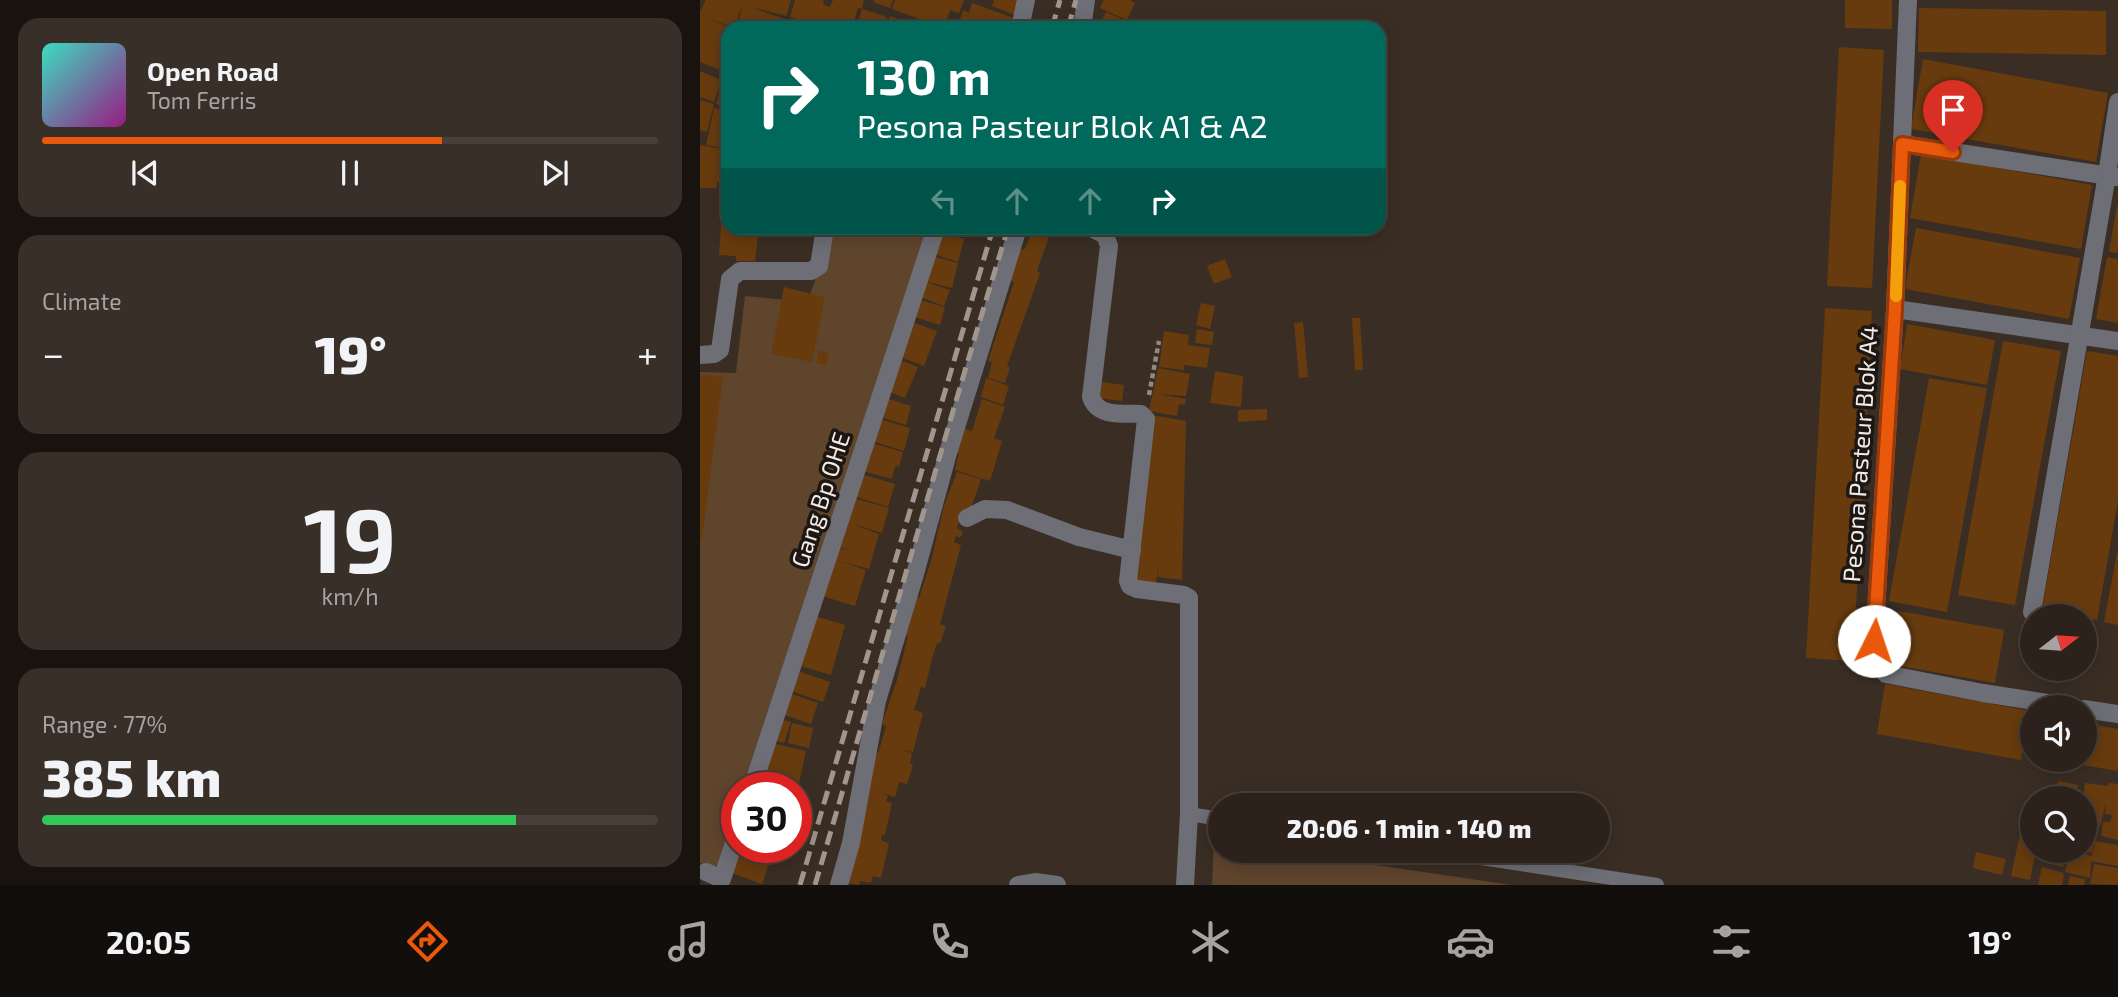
<!DOCTYPE html>
<html lang="en">
<head>
<meta charset="utf-8">
<style>
	:root { --surface:#2c221b; --page:#382f28; --text:#f1f3f6; --muted:#a6a4a3; --line:#483f3a; --accent:#ea580c }
	body { margin:0; font-family:"Exo 2",sans-serif; background:var(--page); color:var(--text); height:100vh; display:flex; flex-direction:column; font-size:26px; white-space:nowrap }
	* { box-sizing:border-box; margin:0 }
	p { font-size:23px; color:var(--muted) }
	.icon { flex:none; width:38px; height:38px; fill:none; stroke:currentColor; stroke-width:2; stroke-linecap:round; stroke-linejoin:round }
	.map { position:relative; flex:1; overflow:hidden }
	.panel { display:flex; flex-direction:column; gap:18px; padding:18px; background:#18130f; width:700px }
	.panel>* { flex:none }
	.guide { position:absolute; left:21px; top:21px; width:665px; height:214px; border-radius:21px; box-shadow:0 4px 18px #0003,0 0 0 2px var(--line); background:#00695c; color:#fff; overflow:hidden }
	.needle { width:46px; rotate:73deg }
	.tools { position:absolute; left:1320px; top:604px; display:grid; gap:14px }
	.tools a { display:grid; place-items:center; width:77px; height:77px; border-radius:50%; background:var(--surface); box-shadow:0 4px 18px #0003,0 0 0 2px var(--line); font-size:35px }
	.speed { position:absolute; left:21px; top:772px; display:flex; gap:14px; font-size:35px; font-weight:700; text-align:center }
	.speed>* { display:grid; place-content:center; width:91px; height:91px; border-radius:50%; background:var(--surface); box-shadow:0 4px 18px #0003,0 0 0 2px var(--line); line-height:1 }
	.speed .limit { border:10px solid #d22; background:#fff; color:#111 }
	.pin { position:absolute; display:grid; place-items:center; width:60px; height:60px; color:#fff; margin:-72px -30px; border-radius:50% 50% 50% 0; rotate:-45deg; box-shadow:0 0 7px #0007 }
	.pin .icon { rotate:45deg }
	.me { position:absolute; width:77px; margin:-38px; rotate:4deg; stroke-linejoin:round; filter:drop-shadow(0 0 5px #0008) }
	.turn { display:flex; align-items:center; gap:24px; height:147px; padding:0 21px; font-size:32px }
	.turn .icon { width:91px; height:91px; stroke-width:2.5 }
	.turn b { display:block; font-size:49px; line-height:60px }
	.lanes { display:flex; align-items:center; height:66px; padding:0 21px; background:#0003; justify-content:center; gap:35px; direction:ltr }
	.lanes .off { opacity:.35 }
	.big { font-size:52px; font-weight:800; line-height:1.1 }
	.panel .widget { flex:1; display:flex; flex-direction:column; justify-content:center; gap:10px; min-width:0; padding:0 24px; border-radius:21px; background:var(--page) }
	.panel .dial { align-items:center; gap:0 }
	.dial b { font-size:91px; line-height:1 }
	.song { display:flex; align-items:center; gap:21px }
	.cover { width:84px; height:84px; border-radius:10px; background:linear-gradient(135deg,hsl(170 70% 55%),hsl(310 70% 35%)) }
	.played { height:7px; border-radius:4px; background:linear-gradient(90deg,var(--accent) 65%,var(--line) 65%) }
	.keys { display:flex; justify-content:space-around; direction:ltr }
	.heat { display:flex; justify-content:space-between; align-items:center; font-size:38px; direction:ltr }
	.charge { height:10px; border-radius:5px; background:linear-gradient(90deg,#34c759 77%,var(--line) 0) }
	.trip { position:absolute; left:508px; top:793px; width:402px; height:70px; border-radius:35px; background:var(--surface); box-shadow:0 4px 18px #0003,0 0 0 2px var(--line); font-weight:800; line-height:70px; text-align:center }
	.dock { display:flex; height:112px; justify-content:space-around; align-items:center; background:#120e0b; color:var(--muted) }
	.dock .icon { width:49px; height:49px }
	.dock .active { color:var(--accent) }
	.dock b { font-size:32px; color:var(--text) }
	main { display:flex; flex:1; min-height:0 }
	.map>svg:first-child { display:block }
	.green { fill:#60452d }
	.building { fill:#673b0e }
	.lines { fill:none; stroke-linecap:round; stroke-linejoin:round }
	.path { stroke:#948981; stroke-width:4.5; stroke-dasharray:5 3.5; stroke-linecap:butt }
	.lane { stroke:#6e6e76; stroke-width:14 }
	.street { stroke:#6e6e76; stroke-width:18 }
	.rail { stroke:#a0968e; stroke-width:5; stroke-dasharray:14 7; stroke-linecap:butt }
	.route-casing { stroke:#983908; stroke-width:18 }
	.route { stroke:#ea580c; stroke-width:12 }
	.slow { stroke:#f59e0b; stroke-width:12 }
	.labels { text-anchor:middle; stroke-width:7; stroke-linejoin:round; paint-order:stroke }
	.street-label { font-size:24px; fill:#f3ebe5; stroke:#1d1713 }
</style>
</head>
<body>
<main>
<section class="panel">
<div class="widget">
<div class="song"><i class="cover"></i><div><b>Open Road</b><p>Tom Ferris</p></div></div>
<div class="played"></div>
<div class="keys"><svg class="icon" aria-label="previous" viewBox="0 0 24 24"><path d="M18 5L8 12l10 7zM5 5v14"/></svg><svg class="icon" aria-label="pause" viewBox="0 0 24 24"><path d="M8 5v14M16 5v14"/></svg><svg class="icon" aria-label="next" viewBox="0 0 24 24"><path d="M6 5l10 7-10 7zM19 5v14"/></svg></div>
</div>
<div class="widget"><p>Climate</p>
<div class="heat"><a>−</a><b class="big">19°</b><a>+</a></div>
</div>
<div class="widget dial"><b>19</b><p>km/h</p></div>
<div class="widget"><p>Range · 77%</p><b class="big">385 km</b><div class="charge"></div></div>
</section>
<div class="map">
<svg width="1418" height="885" viewBox="0 0 1418 885">
	<rect width="100%" height="100%" fill="#3a2e24"/>
	<g class="green">
		<path d="M135,228H233L48,787L37,788V822L22,867L0,863V372L36,373L45,296L107,302Z"/>
		<path d="M514,840L520,841V850L581,851L811,885H512Z"/>
	</g>
	<g class="building">
		<path d="M6,0H91L86,16L51,7L84,19L81,28H54L38,23L43,4L34,28L4,17L28,27V57L22,71L0,62V12Z"/>
		<path d="M95,0H121L124,1L123,5L130,7L133,0H164L162,9L158,8L152,28H119L118,26L90,17Z"/>
		<path d="M174,0H193L190,8L173,2Z"/>
		<path d="M195,0H264L259,13L250,10L244,28L192,9Z"/>
		<path d="M294,0H323L317,16L292,6Z"/>
		<path d="M404,0H430L435,3L427,20L400,8Z"/>
		<path d="M1145,0H1192V29L1145,28Z"/>
		<path d="M272,3L314,18L311,28H263L264,24L259,23L263,10L269,13Z"/>
		<path d="M1219,8L1406,11V55L1218,52Z"/>
		<path d="M162,9L187,17L184,28H156Z"/>
		<path d="M406,12L426,21L423,28H398Z"/>
		<path d="M190,16L225,28H186Z"/>
		<path d="M88,19L112,28H85Z"/>
		<path d="M1139,47L1184,50L1172,288L1127,286Z"/>
		<path d="M1223,59L1408,93L1396,162L1211,129Z"/>
		<path d="M0,71L22,80L14,102L0,97Z"/>
		<path d="M22,82L28,83V108L16,104Z"/>
		<path d="M0,100L14,104L7,132L0,130Z"/>
		<path d="M14,108L28,111V149L6,145Z"/>
		<path d="M0,145L28,150V183L17,182V188H0Z"/>
		<path d="M1221,154L1392,185L1381,249L1210,218Z"/>
		<path d="M1417,206H1418V253L1409,252Z"/>
		<path d="M22,212H28V228H59L55,261H36V256L19,255Z"/>
		<path d="M334,228H352L337,271L340,273L307,366L310,367L305,383L288,378L292,362L288,361L314,282L308,280L319,248L324,250Z"/>
		<path d="M1216,228L1380,258L1369,319L1205,289Z"/>
		<path d="M241,232L264,239L258,262L234,254Z"/>
		<path d="M232,256L258,263L252,288L225,281Z"/>
		<path d="M1407,257L1418,259V323L1396,319Z"/>
		<path d="M525,259L532,277L514,284L507,266Z"/>
		<path d="M223,281L250,290L244,306L217,296Z"/>
		<path d="M84,287L125,297L112,362L71,354Z"/>
		<path d="M216,299L245,307L240,325L211,316Z"/>
		<path d="M501,303L515,306L510,329L496,325Z"/>
		<path d="M1125,308L1172,311L1153,661L1106,658Z"/>
		<path d="M652,318H660L663,370H655Z"/>
		<path d="M212,322L237,331L224,366L200,357Z"/>
		<path d="M603,322L608,377L599,378L594,323Z"/>
		<path d="M1207,324L1295,340L1287,385L1200,369Z"/>
		<path d="M497,329L514,332L512,345L495,343Z"/>
		<path d="M464,331L489,335L488,345L510,348L507,368L484,365V370L459,367Z"/>
		<path d="M1303,341L1361,351L1315,605L1258,595Z"/>
		<path d="M119,350L129,353L126,366L116,363Z"/>
		<path d="M1387,351L1418,356V501L1397,620L1384,618V616L1342,610Z"/>
		<path d="M200,360L218,367L205,398L187,391Z"/>
		<path d="M458,368L490,374L486,396L458,394L486,399L485,405L479,404L477,416L449,411Z"/>
		<path d="M515,371L543,376L541,407L510,403Z"/>
		<path d="M0,374L23,377L2,540H0Z"/>
		<path d="M286,378L309,386L303,405L281,397Z"/>
		<path d="M1229,378L1287,388L1247,612L1189,601Z"/>
		<path d="M402,382L424,385L422,401L400,398Z"/>
		<path d="M186,398L211,406L206,425L180,417Z"/>
		<path d="M282,399L305,407L294,438L302,441L290,481L255,470L259,453H256L264,428L272,431Z"/>
		<path d="M567,409V420L538,422V410Z"/>
		<path d="M451,415L486,421L482,580L458,577L459,567L455,586L436,584Z"/>
		<path d="M179,419L210,428L204,451L172,441Z"/>
		<path d="M171,443L203,452L199,467L195,466L192,479L163,471Z"/>
		<path d="M257,472L281,479L269,514L262,512L257,528L263,532L260,538L256,536L254,542L261,545L240,624L246,626L240,643H237L233,655L225,688L221,687L214,710L223,713L213,752L199,749L212,753L210,763L213,765L207,784L199,782L195,797L178,792L188,796L186,801L192,803L185,835H182L181,840L189,844L181,878L173,876L171,883L160,881L159,885L145,882L170,790L167,789L171,751L178,753L181,744L186,726L182,724L197,680L208,636H204L214,596L219,598L231,561L244,506Z"/>
		<path d="M161,474L195,484L188,507L154,496Z"/>
		<path d="M153,498L189,508L182,533L150,523L179,534L169,569L140,561L166,570L155,606L122,596L137,547L154,552L137,546Z"/>
		<path d="M1417,553L1418,554V625L1404,622Z"/>
		<path d="M1199,611L1304,630L1295,683L1189,664Z"/>
		<path d="M111,615L145,625L131,675L97,665Z"/>
		<path d="M98,671L130,682L123,702L91,691Z"/>
		<path d="M1185,684L1330,711L1321,760L1177,734Z"/>
		<path d="M89,693L118,703L111,724L82,714Z"/>
		<path d="M80,719L91,722L84,743L73,740Z"/>
		<path d="M92,723L113,728L109,748L88,743Z"/>
		<path d="M1384,723L1418,729V771L1360,761L1384,760Z"/>
		<path d="M72,743L106,751L98,788L63,780Z"/>
		<path d="M1358,781L1378,785L1377,792L1381,793L1379,798H1356Z"/>
		<path d="M1385,783L1408,786L1409,783L1418,784V840L1401,836L1403,822H1410L1412,815L1405,814L1406,801L1401,825L1384,822L1383,798Z"/>
		<path d="M1384,825L1396,827L1392,853L1384,851Z"/>
		<path d="M1320,834L1332,837V850H1336L1330,880L1311,876Z"/>
		<path d="M1395,841L1418,845V866L1391,861L1390,878L1365,872L1370,851L1392,856Z"/>
		<path d="M38,847H83L78,861L71,858L62,884L29,872Z"/>
		<path d="M1344,850H1367L1363,867L1342,861Z"/>
		<path d="M1276,852L1306,859L1302,875L1273,868Z"/>
		<path d="M1394,864L1418,868V885L1390,884Z"/>
		<path d="M1342,867L1364,873L1362,885H1338Z"/>
		<path d="M1370,876L1385,879L1384,885H1368Z"/>
	</g>
	<g class="lines">
		<path class="path" d="M449,395L459,341"/>
		<g class="lane">
			<path d="M489,814L520,819"/>
			<path d="M729,850L957,885"/>
		</g>
		<g class="street">
			<path d="M1208,0L1195,309L1174,641L1176,659L1186,674L1283,693L1374,707"/>
			<path d="M320,28L326,0"/>
			<path d="M382,28L386,0"/>
			<path d="M1202,144L1416,177"/>
			<path d="M391,228L405,235L409,246L391,397C398,418 423,413 441,414L446,419L428,581L430,586L437,589L484,595L489,598V814L485,885"/>
			<path d="M1195,309L1418,341"/>
			<path d="M0,355L14,354L20,350L30,279L40,271H111L119,266L125,228"/>
			<path d="M267,518L285,509L307,510L379,537L432,550"/>
			<path d="M1332,612L1407,175L1418,102"/>
			<path d="M1384,709L1418,714"/>
			<path d="M52,788L236,228"/>
			<path d="M6,872L22,879L37,834"/>
			<path d="M139,885L151,843L177,701L215,574L248,453L318,228"/>
			<path d="M318,885L335,882L357,885"/>
		</g>
		<g class="rail">
			<path d="M352,28L360,0"/>
			<path d="M368,28L376,0"/>
			<path d="M100,885L293,228"/>
			<path d="M115,885C180,666 241,446 308,228"/>
		</g>
	</g>
	<g class="lines">
		<defs>
			<path id="route" d="M1174,641L1195,309L1202,144L1253,152"/>
		</defs>
		<use href="#route" class="route-casing"/>
		<use href="#route" class="route"/>
		<path class="slow" d="M1196,296L1200,186"/>
	</g>
	<g class="labels">
		<g class="street-label">
			<text transform="translate(1161 454) rotate(-86)" y="8">Pesona Pasteur Blok A4</text>
			<text transform="translate(121 500) rotate(-72)" y="8">Gang Bp OHE</text>
		</g>
	</g>
</svg>
<div class="tools">
<a><svg class="needle" viewBox="-14 -14 28 28"><path d="M0-13l5 13h-10z" fill="#e53935"/><path d="M0 13l5-13h-10z" fill="#a6a4a3"/></svg></a>
<a><svg class="icon" aria-label="sound" viewBox="0 0 24 24"><path d="M4 9h4l5-4v14l-5-4H4zM17 9q2 3 0 6"/></svg></a>
<a><svg class="icon" aria-label="search" viewBox="0 0 24 24"><circle cx="10" cy="10" r="6"/><path d="M15 15l6 6"/></svg></a>
</div>
<div class="speed"><div class="limit">30</div></div>
<div class="pin" style="left:1253px;top:152px;background:#d93025"><svg class="icon" aria-label="arrive" viewBox="0 0 24 24"><path d="M6 21V4h12l-3 4 3 4H6"/></svg></div>
<svg class="me" style="left:1174px;top:641px" viewBox="-20 -20 40 40"><circle r="19" fill="#fff"/><path d="M0-13L10 11 0 6-10 11z" fill="#ea580c"/></svg>
<div class="trip">20:06 · 1 min · 140 m</div>
<div class="guide">
<div class="turn"><svg class="icon" aria-label="right" viewBox="0 0 24 24"><path d="M7 20v-9h11M14 6l5 5-5 5"/></svg><div><b>130 m</b>Pesona Pasteur Blok A1 &amp; A2</div></div>
<div class="lanes"><svg class="icon off" aria-label="left" viewBox="0 0 24 24"><path d="M17 20v-9H6M10 6l-5 5 5 5"/></svg><svg class="icon off" aria-label="ahead" viewBox="0 0 24 24"><path d="M12 20V5M6 11l6-6 6 6"/></svg><svg class="icon off" aria-label="ahead" viewBox="0 0 24 24"><path d="M12 20V5M6 11l6-6 6 6"/></svg><svg class="icon" aria-label="right" viewBox="0 0 24 24"><path d="M7 20v-9h11M14 6l5 5-5 5"/></svg></div>
</div>
</div>
</main>
<nav class="dock">
<b>20:05</b>
<svg class="icon active" aria-label="directions" viewBox="0 0 24 24"><path d="M12 3l9 9-9 9-9-9zM9 14v-3h6M13 9l2 2-2 2"/></svg>
<svg class="icon" aria-label="music" viewBox="0 0 24 24"><path d="M9 18V5l10-2v13"/><circle cx="6" cy="18" r="3"/><circle cx="16" cy="16" r="3"/></svg>
<svg class="icon" aria-label="phone" viewBox="0 0 24 24"><path d="M5 4h4l2 5-3 2q2 4 5 5l2-3 5 2v4C11 20 4 13 5 4z"/></svg>
<svg class="icon" aria-label="climate" viewBox="0 0 24 24"><path d="M12 3v18M4 7l16 10M4 17L20 7"/></svg>
<svg class="icon" aria-label="car" viewBox="0 0 24 24"><path d="M5 17H2v-5l4-1 3-4h7l3 4 3 1v5h-3M9 17h6M6 11h13"/><circle cx="7" cy="17" r="2"/><circle cx="17" cy="17" r="2"/></svg>
<svg class="icon" aria-label="filters" viewBox="0 0 24 24"><path d="M4 7h16M4 17h16"/><circle cx="9" cy="7" r="2"/><circle cx="15" cy="17" r="2"/></svg>
<b>19°</b>
</nav>
</body>
</html>
